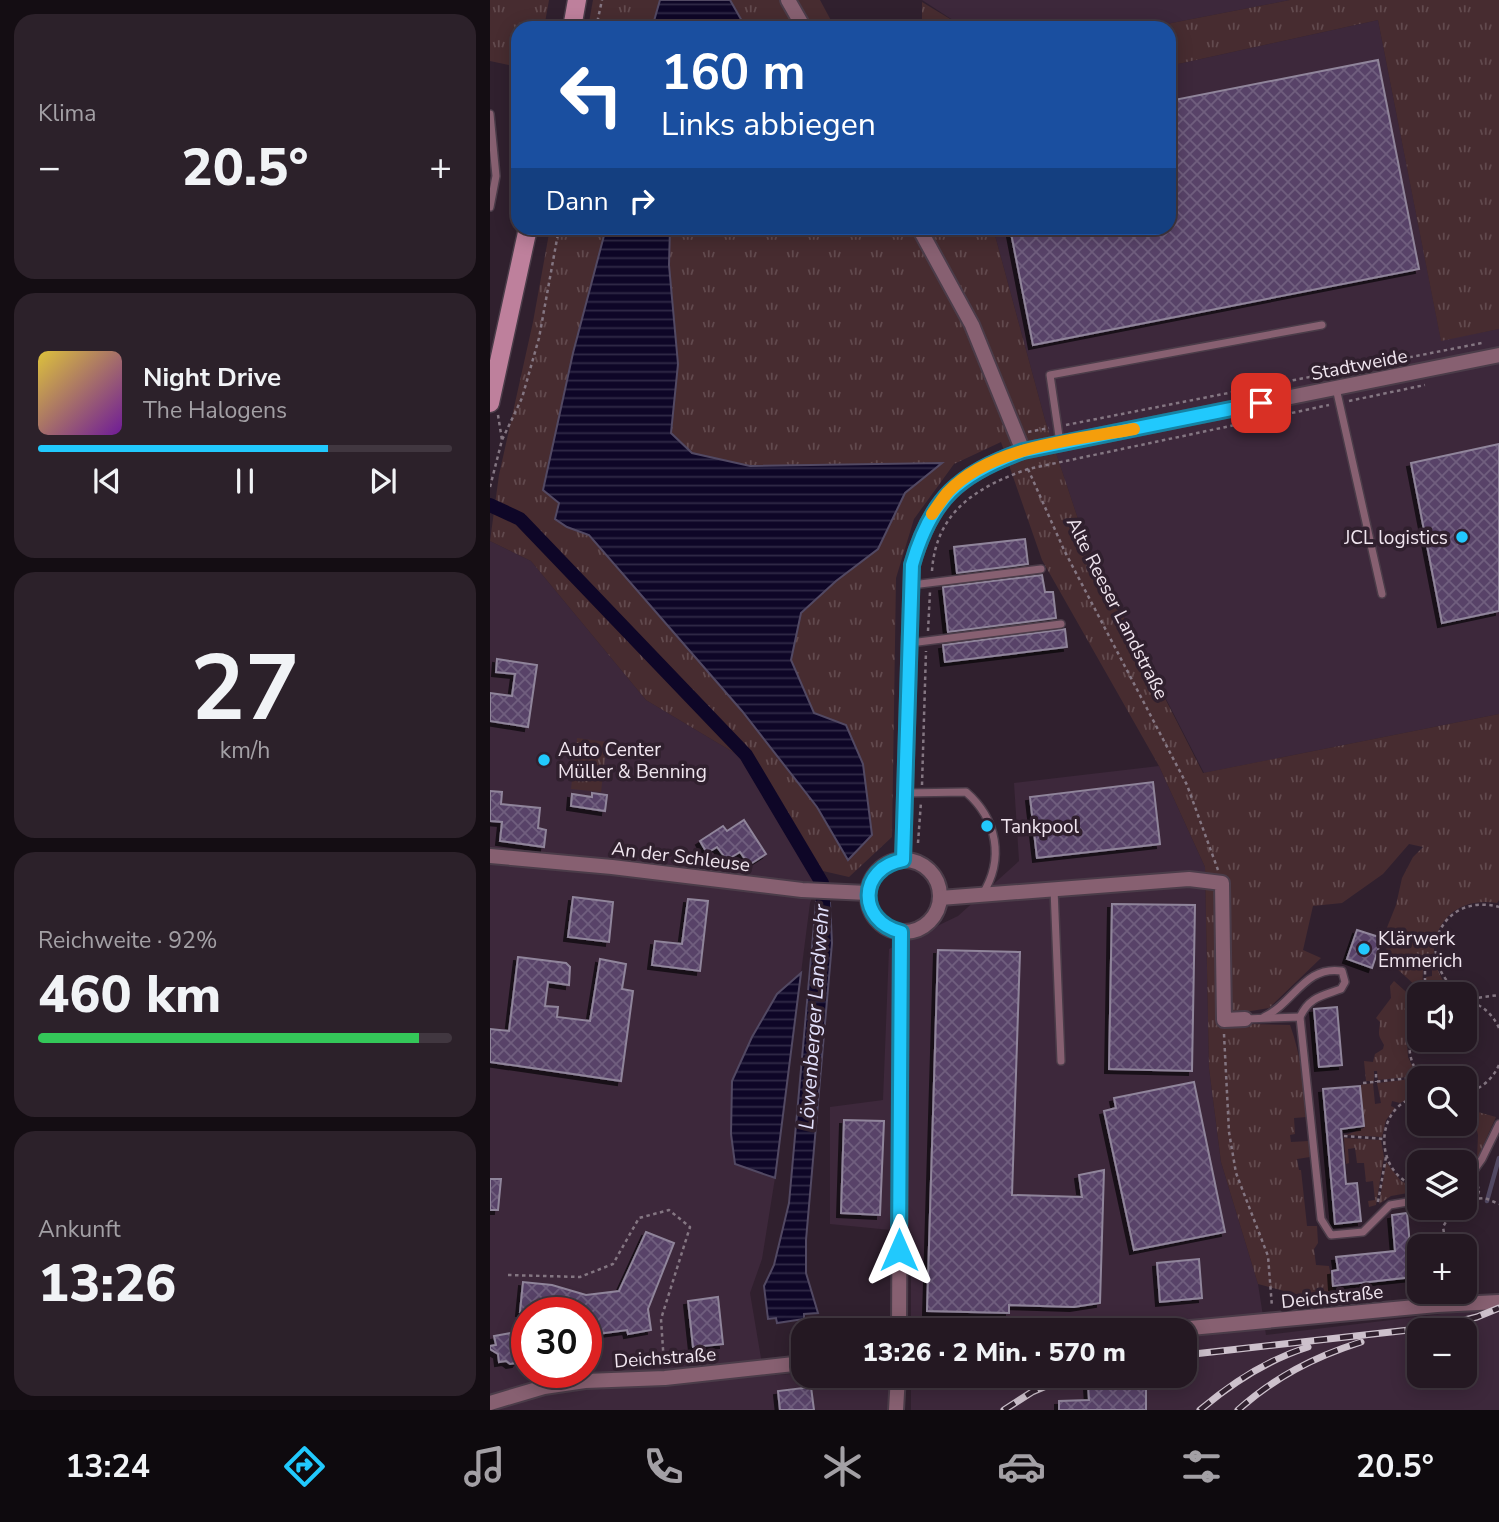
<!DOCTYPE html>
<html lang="de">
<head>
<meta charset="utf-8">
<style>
	:root { --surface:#241822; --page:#2c212a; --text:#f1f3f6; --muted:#a3a0a5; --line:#413740; --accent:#21c9fd }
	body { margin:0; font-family:"Nunito Sans",sans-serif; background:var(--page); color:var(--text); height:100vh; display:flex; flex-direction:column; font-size:26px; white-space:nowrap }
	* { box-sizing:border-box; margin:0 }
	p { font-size:23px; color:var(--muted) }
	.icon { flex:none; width:38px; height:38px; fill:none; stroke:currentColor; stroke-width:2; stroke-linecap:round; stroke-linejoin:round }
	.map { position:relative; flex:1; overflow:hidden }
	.side { display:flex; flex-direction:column; gap:14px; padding:14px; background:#140d13; width:490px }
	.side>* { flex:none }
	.guide { position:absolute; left:21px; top:21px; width:665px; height:214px; border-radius:21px; box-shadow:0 4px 18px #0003,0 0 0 2px var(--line); background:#1a4fa0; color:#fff; overflow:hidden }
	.tools { position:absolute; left:917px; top:982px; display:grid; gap:14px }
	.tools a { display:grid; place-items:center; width:70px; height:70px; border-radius:14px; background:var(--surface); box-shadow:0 4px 18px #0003,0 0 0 2px var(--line); font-size:35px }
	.speed { position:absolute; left:21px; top:1297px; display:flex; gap:14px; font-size:35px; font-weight:700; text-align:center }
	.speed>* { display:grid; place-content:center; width:91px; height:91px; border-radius:50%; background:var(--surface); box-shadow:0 4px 18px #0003,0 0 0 2px var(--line); line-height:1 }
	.speed .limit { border:10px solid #d22; background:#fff; color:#111 }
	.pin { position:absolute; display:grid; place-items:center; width:60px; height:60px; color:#fff; margin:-30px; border-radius:14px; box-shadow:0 4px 10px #0006 }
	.me { position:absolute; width:77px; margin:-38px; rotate:0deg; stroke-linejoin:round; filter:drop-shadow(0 0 5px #0008) }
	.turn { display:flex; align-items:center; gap:24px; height:147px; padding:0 35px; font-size:32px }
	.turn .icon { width:91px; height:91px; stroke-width:2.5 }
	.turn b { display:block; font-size:49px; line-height:60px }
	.then { display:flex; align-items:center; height:66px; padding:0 35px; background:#0003; gap:14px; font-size:26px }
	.big { font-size:52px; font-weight:800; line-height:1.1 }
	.side .card { flex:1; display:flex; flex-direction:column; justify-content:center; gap:10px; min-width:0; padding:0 24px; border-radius:21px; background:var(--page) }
	.side .dial { align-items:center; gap:0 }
	.dial b { font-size:91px; line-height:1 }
	.song { display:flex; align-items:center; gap:21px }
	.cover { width:84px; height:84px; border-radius:10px; background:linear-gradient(135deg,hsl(50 70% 55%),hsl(280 70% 35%)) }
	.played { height:7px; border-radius:4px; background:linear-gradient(90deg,var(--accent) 70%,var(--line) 70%) }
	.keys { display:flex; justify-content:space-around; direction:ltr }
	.heat { display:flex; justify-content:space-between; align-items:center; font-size:38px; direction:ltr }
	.charge { height:10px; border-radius:5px; background:linear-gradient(90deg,#34c759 92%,var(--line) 0) }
	.trip { position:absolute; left:301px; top:1318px; width:406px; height:70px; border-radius:21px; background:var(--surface); box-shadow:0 4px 18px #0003,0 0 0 2px var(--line); font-weight:800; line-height:70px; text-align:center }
	.menu { display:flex; height:112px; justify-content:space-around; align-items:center; background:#0e0a0e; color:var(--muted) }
	.menu .icon { width:49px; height:49px }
	.menu .current { color:var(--accent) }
	.menu b { font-size:32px; color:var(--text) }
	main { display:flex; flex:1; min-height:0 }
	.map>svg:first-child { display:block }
	.built { fill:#3d283b; fill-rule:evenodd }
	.grass { fill:url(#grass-tufts) }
	.water { fill:url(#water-rules); stroke:#524963; stroke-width:2 }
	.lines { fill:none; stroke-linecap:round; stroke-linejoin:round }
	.stream { stroke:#524963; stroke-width:4.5 }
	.canal { stroke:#0e0627; stroke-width:14 }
	.building { fill:url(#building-cross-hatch); stroke:#90859b; stroke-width:2; filter:url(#shadow) }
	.lane-casing { stroke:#4b3c49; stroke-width:10 }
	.street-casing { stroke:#4b3c49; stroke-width:18 }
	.secondary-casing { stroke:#4b3c49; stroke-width:21 }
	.path { stroke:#847682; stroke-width:2.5; stroke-dasharray:3.5 3.5; stroke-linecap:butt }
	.lane { stroke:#876071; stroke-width:7 }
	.street { stroke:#876071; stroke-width:14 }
	.secondary { stroke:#be809c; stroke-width:18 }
	.rail-casing { stroke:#cdc1cc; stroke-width:7 }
	.rail { stroke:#30202e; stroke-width:4.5; stroke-dasharray:13; stroke-linecap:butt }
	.route-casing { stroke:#1583a4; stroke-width:18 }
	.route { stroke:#21c9fd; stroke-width:12 }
	.slow { stroke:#f59e0b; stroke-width:12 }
	.poi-dot { fill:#21c9fd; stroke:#30202e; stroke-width:2.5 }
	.labels { text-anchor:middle; stroke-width:7; stroke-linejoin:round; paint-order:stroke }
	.street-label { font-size:19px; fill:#f0e5ef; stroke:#30202e }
	.poi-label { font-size:19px; fill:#f0e5ef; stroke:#30202e; text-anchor:start }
	.water-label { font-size:21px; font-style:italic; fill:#e2e0fc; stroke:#30202e }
</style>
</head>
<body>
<main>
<section class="side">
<div class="card"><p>Klima</p>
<div class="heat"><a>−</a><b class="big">20.5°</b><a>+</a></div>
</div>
<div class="card">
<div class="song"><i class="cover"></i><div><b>Night Drive</b><p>The Halogens</p></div></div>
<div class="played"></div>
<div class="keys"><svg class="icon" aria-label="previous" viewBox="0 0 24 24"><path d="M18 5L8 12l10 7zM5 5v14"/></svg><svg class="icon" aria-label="pause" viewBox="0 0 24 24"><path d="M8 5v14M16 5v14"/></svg><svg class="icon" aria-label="next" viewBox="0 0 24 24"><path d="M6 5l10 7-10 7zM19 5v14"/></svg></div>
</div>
<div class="card dial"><b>27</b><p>km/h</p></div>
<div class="card"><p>Reichweite · 92%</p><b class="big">460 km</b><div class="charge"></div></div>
<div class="card"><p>Ankunft</p><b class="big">13:26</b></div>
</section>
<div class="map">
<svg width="1009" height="1410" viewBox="0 0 1009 1410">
	<defs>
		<pattern id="grass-tufts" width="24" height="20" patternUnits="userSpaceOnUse" patternTransform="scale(1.75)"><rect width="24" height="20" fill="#472c30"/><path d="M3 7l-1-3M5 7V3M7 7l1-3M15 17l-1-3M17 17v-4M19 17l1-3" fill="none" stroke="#624a4e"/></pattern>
		<pattern id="water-rules" width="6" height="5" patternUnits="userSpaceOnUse" patternTransform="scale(1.75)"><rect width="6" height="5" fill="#0e0627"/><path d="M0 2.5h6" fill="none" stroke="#312a47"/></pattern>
		<pattern id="building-cross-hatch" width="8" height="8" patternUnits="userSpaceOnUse" patternTransform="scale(1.75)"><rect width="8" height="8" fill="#584368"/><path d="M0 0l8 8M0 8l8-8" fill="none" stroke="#705e7e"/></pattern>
		<filter id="shadow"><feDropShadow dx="-4" dy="4" stdDeviation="0" flood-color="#0009"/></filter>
	</defs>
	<rect width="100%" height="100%" fill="#30202e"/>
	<g class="built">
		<path d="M432,0H800L656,28H475Z"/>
		<path d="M888,20L951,340L1009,329V714L714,773L596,543L555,420L503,228H679V66Z"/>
		<path d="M0,541L41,561L156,700L273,770L333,871L320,903L311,973L287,994L245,1164L285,1178L272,1259L260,1293L274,1376L313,1373V1376H396L402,1380V1410H0ZM37,1312H96V1372H37Z"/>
		<path d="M669,766L715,867L719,1068L731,1162L768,1284L776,1335L1009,1307V1410H421V1376H695V1330H421V1232L340,1224V1107L393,1100L399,949L468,916L529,861L524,783ZM929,1330H975V1376H929Z"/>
	</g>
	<g class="grass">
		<path d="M0,0H59L54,28H28V67L0,61Z"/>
		<path d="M103,0H170L162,28H98Z"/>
		<path d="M240,0H330L345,28H256Z"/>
		<path d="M800,0H1009V329L951,341L888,20L679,66V28H656Z"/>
		<path d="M432,2L475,28H432Z"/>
		<path d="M60,228H116L83,353L54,490L69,503L77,527L99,535L252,711L327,807L358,859L356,725L324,713L301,660L311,613L346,581L388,549L415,493L450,463L260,466L202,453L181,433L188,364L179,265L180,228H503L555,420L596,543L713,773L1009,714V900L1007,903C968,897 941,921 944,961L932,960L926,968L933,969L932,994H929V1015L919,1032L917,1043L918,1057L927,1076L888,1080L887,1071H884V1081H876L874,1061L883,1062L885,1054L893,1049L894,1045C887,1033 889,1035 890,1022L886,1018L901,998L900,986L904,981L924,999L927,987L894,957L900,937L894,935L906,905L912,878L923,857L933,847L919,844L893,874L852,903L823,906L813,950L831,958L779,1008L755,1012L756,1024L800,1025C811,1055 814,1086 817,1117L804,1118L805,1134L800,1135L801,1142L819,1141L820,1157L807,1159L809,1170H811L817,1226H827L828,1243L824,1249L826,1265L839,1266L844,1292L810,1295L768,1284L731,1162L719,1068L715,867L669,766L552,560L511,442L464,464L424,519L406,578L402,837L359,877L333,871L273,770L156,700L41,561L0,541L9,475L43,322Z"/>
		<path d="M87,738L117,742L111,792L81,789Z"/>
		<path d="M945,964L954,983L952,994H941L936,989V977L942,976V969H944Z"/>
		<path d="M921,1079L924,1096L910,1103L902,1101L901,1106L905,1108L896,1120L892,1137L856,1135L874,1128L870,1085L883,1083L885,1104L891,1103L887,1083Z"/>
		<path d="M988,1112L1006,1117L987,1159L988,1135L985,1122Z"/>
		<path d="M854,1138L891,1140L894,1157L886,1205L879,1207L878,1201L885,1200L883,1181L876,1182L874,1163H867L865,1148L858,1149L859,1163L856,1164Z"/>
		<path d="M896,1162L911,1181L929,1189V1191L901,1196L889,1204Z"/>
	</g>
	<g class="water">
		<path d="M170,0H240L256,28H162Z"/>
		<path d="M116,228H180L179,265L188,364L181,433L202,453L260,466L452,463L415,493L388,549L346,581L311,613L301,660L324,713L356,725L373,764L382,835L358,860L327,807L252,711L99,535L77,527L65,519L69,503L53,490L83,353Z"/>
		<path d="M326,902L340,903L342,943L316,1240V1273L328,1313L314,1314V1319L287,1323L286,1318L278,1319L274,1286L284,1265L299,1203Z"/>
		<path d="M311,973L285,1178L245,1164L241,1134L242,1081L262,1037L287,994Z"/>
	</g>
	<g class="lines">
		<path class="stream" d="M997,1201L1009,1158"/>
		<path class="canal" d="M0,505L30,519L256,755L332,883L334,919"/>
	</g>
	<g class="building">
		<path d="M888,60L929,269L543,345L520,228H679V101Z"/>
		<path d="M1009,444V611L952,623L921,463Z"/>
		<path d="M535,539L538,564L467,573L464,547Z"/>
		<path d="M552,575L555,592H563L566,618L458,632L453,587Z"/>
		<path d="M575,629L577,647L455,662L453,645Z"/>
		<path d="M7,659L47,665L38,727L0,721V693L22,696L25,674L6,672Z"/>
		<path d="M663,782L670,844L547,858L540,797Z"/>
		<path d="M0,791L12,792L11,804L50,808L48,828L56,830L54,847L10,841L12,822L0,821Z"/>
		<path d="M102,793L117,795L115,811L81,806L82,794L102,797Z"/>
		<path d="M254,820L276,854L259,865L250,852L237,860L227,847L217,853L210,841L233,826L237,831Z"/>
		<path d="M83,897L123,902L119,942L78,937Z"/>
		<path d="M198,899L218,901L210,971L162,965L165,941L192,944Z"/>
		<path d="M622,904L705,905L702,1071L619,1069Z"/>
		<path d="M867,930L892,938L882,968L857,959Z"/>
		<path d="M448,950L530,952L522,1195L592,1197L589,1175L614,1170L610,1303L584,1307L519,1305V1313L437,1311Z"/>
		<path d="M28,957L76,963L80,967L79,985L58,982L55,1006L68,1007L67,1017L100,1021L110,959L136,964L132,989L143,991L131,1081L0,1062V1029L19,1031Z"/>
		<path d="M847,1007L852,1065L829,1067L824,1009Z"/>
		<path d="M704,1082L735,1232L644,1250L614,1111L626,1108L624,1098Z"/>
		<path d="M870,1086L874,1126L851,1129L856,1184L867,1183L871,1221L845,1224L833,1089Z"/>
		<path d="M354,1120L394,1121L390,1215L351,1213Z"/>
		<path d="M0,1179H11L8,1210H0Z"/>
		<path d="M917,1213L923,1277L843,1286L842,1271L848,1270L846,1257L905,1251L902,1215Z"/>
		<path d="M156,1232L184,1243L158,1309L161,1330L138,1334L137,1330L107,1334V1329L96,1331V1312H30L33,1282L62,1285L96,1295L129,1291Z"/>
		<path d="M709,1259L712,1298L670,1302L667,1263Z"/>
		<path d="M228,1297L233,1344L203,1347L198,1301Z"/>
		<path d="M21,1333L24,1349L29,1352L30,1357L26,1363L20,1364L16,1361L9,1362L8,1354L0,1349V1346L6,1345L4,1336Z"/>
		<path d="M656,1383V1410H569V1401L599,1400L598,1385Z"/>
		<path d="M321,1387L324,1410H290L288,1391Z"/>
	</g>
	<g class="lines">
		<defs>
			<g id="lane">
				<path d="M0,114L6,176L0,207"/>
				<path d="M846,388L892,594"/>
				<path d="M570,443L560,375L832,325"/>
				<path d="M422,585L551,569"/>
				<path d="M420,643L571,624"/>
				<path d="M414,793L476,792C507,819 515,859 492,895"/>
				<path d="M564,889L571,1061"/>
				<path d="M774,1017C804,1003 815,965 852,971L855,982L851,989C832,996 819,997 810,1017"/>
				<path d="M755,1019L810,1017L831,1219L841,1235L873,1232L900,1205L929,1200"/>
				<path d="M975,1183L992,1159L1009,1124"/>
			</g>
			<g id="street">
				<path d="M298,0L314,28"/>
				<path d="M429,228L482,325L533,451"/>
				<path d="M0,856L122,867L312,890L378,893"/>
				<path d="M413,860L422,565C440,500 470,473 533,451L1009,355"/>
				<circle cx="414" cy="896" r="36"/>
				<path d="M450,898L699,879L732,883L734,1020L755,1019"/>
				<path d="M409,1330L411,932"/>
				<path d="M679,1330L947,1305L1009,1302"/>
				<path d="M0,1403L54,1387L95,1381L175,1378L313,1363"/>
				<path d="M406,1410L408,1376"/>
			</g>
			<g id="secondary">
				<path d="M82,28L87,0"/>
				<path d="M0,403L38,228"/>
			</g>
		</defs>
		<use href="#lane" class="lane-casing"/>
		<use href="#street" class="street-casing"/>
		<use href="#secondary" class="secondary-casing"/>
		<g class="path">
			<path d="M106,28L112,0"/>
			<path d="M859,401L935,385"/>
			<path d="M8,415L12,440"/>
			<path d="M576,425L992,343"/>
			<path d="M538,432L559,428"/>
			<path d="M538,469L574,550L697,785L728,870"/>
			<path d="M0,487L12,440L32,398L49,338L69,228"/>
			<path d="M442,571C446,511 487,487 538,469L839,405"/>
			<path d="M438,631L440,592"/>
			<path d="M432,785L436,651"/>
			<path d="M428,843L431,802"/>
			<path d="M938,994L935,992V962H947"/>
			<path d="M953,994L955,980"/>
			<path d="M972,994C921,961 950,891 1009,907"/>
			<path d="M975,995L986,998L1009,995"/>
			<path d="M975,1000C991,1004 1002,1013 1009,1028"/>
			<path d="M929,1017C916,1037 916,1058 931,1078"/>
			<path d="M734,1034L739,1132L746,1173L778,1256L782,1307"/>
			<path d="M886,1074V1082"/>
			<path d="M923,1078L925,1097C881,1111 886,1177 929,1187"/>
			<path d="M873,1083L930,1077"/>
			<path d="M975,1093C991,1089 1002,1080 1009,1065"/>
			<path d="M854,1136L894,1139"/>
			<path d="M986,1187L990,1188L987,1197"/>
			<path d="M975,1200L995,1198L1009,1204"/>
			<path d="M888,1202L896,1157"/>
			<path d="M956,1246L953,1227L964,1208"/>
			<path d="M18,1275L90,1277L123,1264L149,1218L179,1210L200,1227L171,1319L174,1364"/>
		</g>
		<use href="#lane" class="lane"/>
		<use href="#street" class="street"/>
		<use href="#secondary" class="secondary"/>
		<defs>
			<g id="rail">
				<path d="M695,1355L946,1327L987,1317L1009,1308"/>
				<path d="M514,1410L542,1392L580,1376"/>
				<path d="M710,1410C743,1382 777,1360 818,1347"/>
				<path d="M748,1410C785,1377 824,1357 871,1342"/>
			</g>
		</defs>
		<use href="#rail" class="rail-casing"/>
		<use href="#rail" class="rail"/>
	</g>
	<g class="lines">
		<defs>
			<path id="route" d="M409,1250L411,932C367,921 368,868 413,860L422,565C441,498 469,474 533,451L771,403"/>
		</defs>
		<use href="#route" class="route-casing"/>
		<use href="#route" class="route"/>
		<path class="slow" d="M442,514C447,507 452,499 458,492C501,446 585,440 644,429"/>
	</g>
	<g class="poi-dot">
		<circle cx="972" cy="537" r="7"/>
		<circle cx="54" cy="760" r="7"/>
		<circle cx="497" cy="826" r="7"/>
		<circle cx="874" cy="949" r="7"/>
	</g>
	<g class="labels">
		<g class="street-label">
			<text transform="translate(869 364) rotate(-11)" y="7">Stadtweide</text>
			<text transform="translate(628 608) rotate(63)" y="7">Alte Reeser Landstraße</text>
			<text transform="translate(191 856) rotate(7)" y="7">An der Schleuse</text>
			<text transform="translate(842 1296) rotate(-6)" y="7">Deichstraße</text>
			<text transform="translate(175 1357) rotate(-4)" y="7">Deichstraße</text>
		</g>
		<g class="poi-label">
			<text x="958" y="544" text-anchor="end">JCL logistics</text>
			<text x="68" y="756">Auto Center<tspan x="68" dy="22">Müller &amp; Benning</tspan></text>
			<text x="511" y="833">Tankpool</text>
			<text x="888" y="945">Klärwerk<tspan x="888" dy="22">Emmerich</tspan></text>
		</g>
		<g class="water-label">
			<text transform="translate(324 1017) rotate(-86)" y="7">Löwenberger Landwehr</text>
		</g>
	</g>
</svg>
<div class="tools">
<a><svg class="icon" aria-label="sound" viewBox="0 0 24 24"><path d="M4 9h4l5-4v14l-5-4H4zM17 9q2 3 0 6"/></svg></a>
<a><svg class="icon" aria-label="search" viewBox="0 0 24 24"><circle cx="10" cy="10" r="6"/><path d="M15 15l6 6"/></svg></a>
<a><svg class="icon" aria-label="layers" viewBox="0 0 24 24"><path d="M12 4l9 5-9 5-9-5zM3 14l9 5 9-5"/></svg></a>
<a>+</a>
<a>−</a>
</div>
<div class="speed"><div class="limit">30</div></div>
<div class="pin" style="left:771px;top:403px;background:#d93025"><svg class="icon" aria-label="arrive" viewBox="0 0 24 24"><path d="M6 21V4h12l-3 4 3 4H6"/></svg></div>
<svg class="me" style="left:409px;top:1250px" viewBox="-20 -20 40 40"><path d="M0-17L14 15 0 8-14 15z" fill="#21c9fd" stroke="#fff" stroke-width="4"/></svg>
<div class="trip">13:26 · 2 Min. · 570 m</div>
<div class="guide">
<div class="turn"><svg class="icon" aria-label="left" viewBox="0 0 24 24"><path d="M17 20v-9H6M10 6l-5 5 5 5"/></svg><div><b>160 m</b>Links abbiegen</div></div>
<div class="then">Dann<svg class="icon" aria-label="right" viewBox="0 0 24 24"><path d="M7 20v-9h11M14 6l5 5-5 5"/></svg></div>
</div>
</div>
</main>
<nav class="menu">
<b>13:24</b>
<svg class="icon current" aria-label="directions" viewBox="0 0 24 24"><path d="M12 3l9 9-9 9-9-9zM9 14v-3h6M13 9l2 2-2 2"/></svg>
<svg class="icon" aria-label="music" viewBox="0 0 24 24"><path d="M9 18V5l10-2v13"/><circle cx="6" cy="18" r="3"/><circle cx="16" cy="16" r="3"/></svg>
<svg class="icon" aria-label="phone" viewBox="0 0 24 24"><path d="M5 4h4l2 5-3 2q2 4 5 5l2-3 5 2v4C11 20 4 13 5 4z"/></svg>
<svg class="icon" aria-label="climate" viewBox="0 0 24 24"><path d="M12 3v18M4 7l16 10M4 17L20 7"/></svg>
<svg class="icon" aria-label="car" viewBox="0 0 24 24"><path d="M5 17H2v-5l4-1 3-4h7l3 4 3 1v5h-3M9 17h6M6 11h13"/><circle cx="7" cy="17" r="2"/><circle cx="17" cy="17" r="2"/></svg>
<svg class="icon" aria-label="filters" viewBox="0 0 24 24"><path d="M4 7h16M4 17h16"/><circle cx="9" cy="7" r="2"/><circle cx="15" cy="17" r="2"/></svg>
<b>20.5°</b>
</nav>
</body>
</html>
